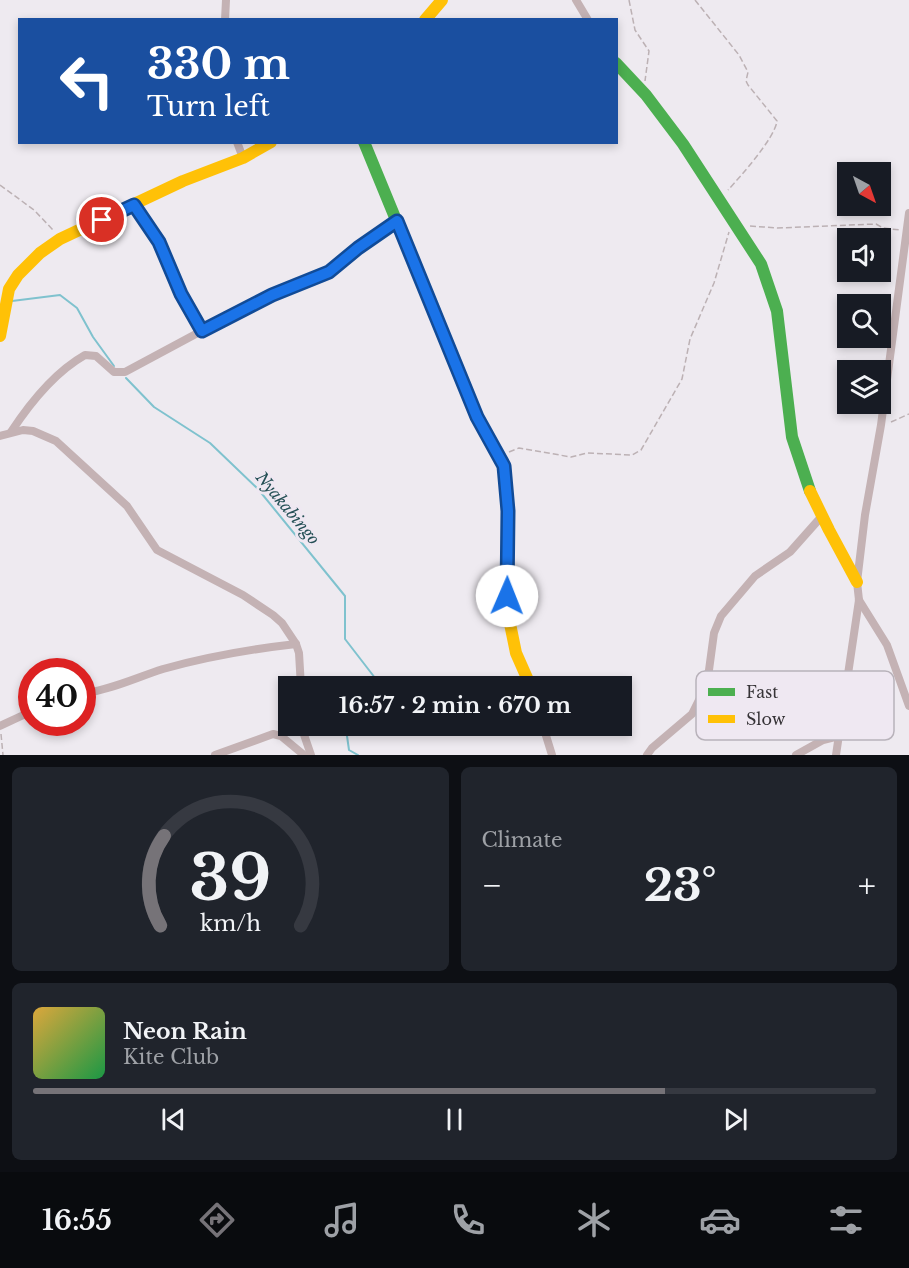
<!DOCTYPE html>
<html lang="en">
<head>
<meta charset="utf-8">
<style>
	:root { --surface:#171b24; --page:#20242c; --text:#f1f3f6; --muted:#9ea1a6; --line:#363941; --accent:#767378 }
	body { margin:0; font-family:"Libre Baskerville",serif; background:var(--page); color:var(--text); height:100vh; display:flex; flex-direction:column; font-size:22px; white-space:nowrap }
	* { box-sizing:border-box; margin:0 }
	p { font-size:20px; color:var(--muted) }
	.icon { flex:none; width:33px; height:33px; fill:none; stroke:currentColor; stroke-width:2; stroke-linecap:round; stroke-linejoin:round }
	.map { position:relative; height:755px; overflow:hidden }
	.details { display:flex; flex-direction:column; gap:12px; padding:12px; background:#0d0f14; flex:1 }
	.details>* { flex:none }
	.top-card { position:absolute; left:18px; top:18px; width:600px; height:126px; border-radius:0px; box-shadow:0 3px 9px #0003; background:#1a4fa0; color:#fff; overflow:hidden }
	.needle { width:39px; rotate:140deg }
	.tools { position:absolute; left:837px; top:162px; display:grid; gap:12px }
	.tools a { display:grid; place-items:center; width:54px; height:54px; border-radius:0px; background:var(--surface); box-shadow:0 3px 9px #0003; font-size:30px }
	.speed { position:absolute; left:18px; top:658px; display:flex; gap:12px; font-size:30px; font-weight:700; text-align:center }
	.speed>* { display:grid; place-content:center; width:78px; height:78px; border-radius:50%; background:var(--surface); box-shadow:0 3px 9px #0003; line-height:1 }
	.speed .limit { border:9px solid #d22; background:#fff; color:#111 }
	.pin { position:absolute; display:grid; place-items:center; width:51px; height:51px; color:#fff; margin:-26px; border:3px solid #fff; border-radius:50%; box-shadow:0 2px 6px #0007 }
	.me { position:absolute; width:66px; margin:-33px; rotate:1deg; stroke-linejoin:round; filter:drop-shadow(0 0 4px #0008) }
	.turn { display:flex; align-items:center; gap:21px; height:126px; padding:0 30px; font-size:27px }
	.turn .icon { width:78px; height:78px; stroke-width:2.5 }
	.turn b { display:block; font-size:42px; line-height:51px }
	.big { font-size:45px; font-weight:800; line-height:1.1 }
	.details .widget { flex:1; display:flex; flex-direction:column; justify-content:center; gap:9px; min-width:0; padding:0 21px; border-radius:9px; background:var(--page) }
	.details .dial { align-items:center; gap:0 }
	.dial svg { height:156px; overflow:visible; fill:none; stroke:var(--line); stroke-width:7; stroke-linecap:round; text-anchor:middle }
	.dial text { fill:var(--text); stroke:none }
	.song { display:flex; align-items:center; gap:18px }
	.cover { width:72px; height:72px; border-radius:9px; background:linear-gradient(135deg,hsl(40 70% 55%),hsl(140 70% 35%)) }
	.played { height:6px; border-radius:3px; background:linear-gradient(90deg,var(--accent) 75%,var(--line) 75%) }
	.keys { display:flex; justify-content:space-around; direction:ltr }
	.heat { display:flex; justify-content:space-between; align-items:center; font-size:33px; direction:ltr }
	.details .tiles { flex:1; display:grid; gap:12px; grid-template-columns:1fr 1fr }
	.widget:last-child { grid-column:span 2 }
	.trip { position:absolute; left:278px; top:676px; width:354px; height:60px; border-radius:0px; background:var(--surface); box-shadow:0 3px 9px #0003; font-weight:800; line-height:60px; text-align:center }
	.dock { display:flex; height:96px; justify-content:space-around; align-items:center; background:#090b0e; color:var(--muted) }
	.dock .icon { width:42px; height:42px }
	.dock .current { color:var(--accent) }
	.dock b { font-size:27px; color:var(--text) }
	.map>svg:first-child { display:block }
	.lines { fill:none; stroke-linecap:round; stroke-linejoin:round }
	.stream { stroke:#7fc2ce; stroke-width:2 }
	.path { stroke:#bcb1b4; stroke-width:1.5; stroke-dasharray:6 3; stroke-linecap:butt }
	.street { stroke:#c4b2b4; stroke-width:8 }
	.fast { stroke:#4caf50; stroke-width:12 }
	.slow { stroke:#ffc107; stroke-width:12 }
	.route-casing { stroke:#114b97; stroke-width:15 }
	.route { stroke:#1a73e8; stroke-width:10 }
	.labels { text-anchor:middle; stroke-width:6; stroke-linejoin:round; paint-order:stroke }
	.water-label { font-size:16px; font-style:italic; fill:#255056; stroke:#efe8f2 }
	.key { fill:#efe8f2; stroke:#b8b2ba; stroke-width:1.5 }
	.key-label { font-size:16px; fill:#363337 }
</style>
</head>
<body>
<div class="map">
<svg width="909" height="755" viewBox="0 0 909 755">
	<rect width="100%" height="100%" fill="#eeeaf0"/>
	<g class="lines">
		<g class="stream">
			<path d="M12,301L60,295L77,308L93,337L114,366"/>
			<path d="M126,378L154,407L210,443L258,489L345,596V639L382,687"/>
			<path d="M349,726L346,729L349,750L358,755"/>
		</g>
		<g class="path">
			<path d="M629,0L635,30L649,51L645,81"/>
			<path d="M695,0L739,55L748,72L746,81L748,85L777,121C775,138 740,177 728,190"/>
			<path d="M0,185L34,210L54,231"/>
			<path d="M750,226L777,228L876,224L883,228L900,230"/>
			<path d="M891,422L909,414"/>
			<path d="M509,452L519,448L571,457L587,453L632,455L641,450L682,379L690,339L714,283L729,232"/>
			<path d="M1,734L3,755"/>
		</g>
		<g class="street">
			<path d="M576,0L588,20"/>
			<path d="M225,20L226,0"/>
			<path d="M237,142L243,158"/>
			<path d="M134,205L159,242L181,294L202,331"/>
			<path d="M11,432C30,403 55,372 85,355L96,356L114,372H125L248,306L329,272L358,248L397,221"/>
			<path d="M0,436L23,430L33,431L56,441L127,506L157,550L243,595L273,615L282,623L296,644L299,653L301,687"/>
			<path d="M859,600L887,645L909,706"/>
			<path d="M82,694C113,689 135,678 163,669C206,657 252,649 296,644"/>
			<path d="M0,726L32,711"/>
			<path d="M301,726L311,755"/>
			<path d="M543,726L552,755"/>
			<path d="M215,755L273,734L281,736L304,755"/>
			<path d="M647,755L652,748L692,714L702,694L709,670L714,633L721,616L755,576L790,552L822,516"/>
			<path d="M796,755L823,740L839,736"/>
			<path d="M836,755L859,600L857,582L865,515L881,425L909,213"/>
		</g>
		<g class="fast">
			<path d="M616,63L646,95L683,144L761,264L777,311L792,437L810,491"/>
			<path d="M364,142L477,417L504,466L508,519"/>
		</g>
		<g class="slow">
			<path d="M425,20L442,0"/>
			<path d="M0,336L9,289L18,275L40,253L60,239L183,181L243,158L271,142"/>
			<path d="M810,491L829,530L857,582"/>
			<path d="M508,519V614L516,653L531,687"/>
		</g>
	</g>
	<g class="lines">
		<defs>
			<path id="route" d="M102,220L134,205L159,242L181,294L202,331L272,295L329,272L358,248L397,221L477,417L504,466L508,511L507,596"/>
		</defs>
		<use href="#route" class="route-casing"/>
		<use href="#route" class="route"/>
	</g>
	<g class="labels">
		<g class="water-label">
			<text transform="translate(288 508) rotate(50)" y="6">Nyakabingo</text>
		</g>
	</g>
	<rect x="696" y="671" width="198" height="69" rx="9" class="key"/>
	<rect x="708" y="688" width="27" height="8" fill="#4caf50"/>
	<rect x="708" y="715" width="27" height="8" fill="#ffc107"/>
	<g class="key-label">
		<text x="746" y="698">Fast</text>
		<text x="746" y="725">Slow</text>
	</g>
</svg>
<div class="tools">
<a><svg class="needle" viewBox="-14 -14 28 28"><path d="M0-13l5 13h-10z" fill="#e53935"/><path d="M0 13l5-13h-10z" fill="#9ea1a6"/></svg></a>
<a><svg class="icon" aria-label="sound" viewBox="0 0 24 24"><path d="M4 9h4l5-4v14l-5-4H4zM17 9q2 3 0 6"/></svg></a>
<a><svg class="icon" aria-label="search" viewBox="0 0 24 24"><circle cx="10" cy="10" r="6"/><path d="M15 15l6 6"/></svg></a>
<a><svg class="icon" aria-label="layers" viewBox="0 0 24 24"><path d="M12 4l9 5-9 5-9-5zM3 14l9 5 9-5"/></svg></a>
</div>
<div class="speed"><div class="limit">40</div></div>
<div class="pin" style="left:102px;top:220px;background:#d93025"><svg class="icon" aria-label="arrive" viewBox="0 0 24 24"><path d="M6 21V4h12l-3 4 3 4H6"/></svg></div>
<svg class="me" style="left:507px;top:596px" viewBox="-20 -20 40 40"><circle r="19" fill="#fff"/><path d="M0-13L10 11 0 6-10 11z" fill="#1a73e8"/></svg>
<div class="trip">16:57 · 2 min · 670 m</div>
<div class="top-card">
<div class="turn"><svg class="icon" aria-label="left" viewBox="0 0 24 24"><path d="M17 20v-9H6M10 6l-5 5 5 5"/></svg><div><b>330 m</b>Turn left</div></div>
</div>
</div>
<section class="details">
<div class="tiles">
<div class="widget dial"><svg viewBox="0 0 100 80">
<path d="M14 69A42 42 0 1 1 86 69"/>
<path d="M14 69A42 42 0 0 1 16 23" stroke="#767378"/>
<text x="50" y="56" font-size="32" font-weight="700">39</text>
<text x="50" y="72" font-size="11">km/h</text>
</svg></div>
<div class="widget"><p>Climate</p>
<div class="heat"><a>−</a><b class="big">23°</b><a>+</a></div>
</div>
<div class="widget">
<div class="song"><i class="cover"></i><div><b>Neon Rain</b><p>Kite Club</p></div></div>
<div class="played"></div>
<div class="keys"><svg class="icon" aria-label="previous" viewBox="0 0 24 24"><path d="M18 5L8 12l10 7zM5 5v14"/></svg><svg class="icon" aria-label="pause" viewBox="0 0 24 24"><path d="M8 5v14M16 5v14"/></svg><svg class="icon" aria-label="next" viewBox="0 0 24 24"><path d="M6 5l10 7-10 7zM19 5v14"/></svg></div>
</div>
</div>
</section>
<nav class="dock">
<b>16:55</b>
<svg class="icon current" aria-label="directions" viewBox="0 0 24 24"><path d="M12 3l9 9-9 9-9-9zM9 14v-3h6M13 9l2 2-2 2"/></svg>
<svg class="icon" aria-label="music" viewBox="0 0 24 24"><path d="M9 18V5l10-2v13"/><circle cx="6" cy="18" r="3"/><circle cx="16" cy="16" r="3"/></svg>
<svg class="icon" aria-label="phone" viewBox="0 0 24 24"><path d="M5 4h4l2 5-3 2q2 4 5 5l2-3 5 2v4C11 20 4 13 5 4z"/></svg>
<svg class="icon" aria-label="climate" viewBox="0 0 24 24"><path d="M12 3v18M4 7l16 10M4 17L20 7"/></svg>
<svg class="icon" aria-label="car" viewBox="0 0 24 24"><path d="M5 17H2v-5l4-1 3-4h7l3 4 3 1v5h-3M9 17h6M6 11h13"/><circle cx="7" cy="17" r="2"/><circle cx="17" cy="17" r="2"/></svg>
<svg class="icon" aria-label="filters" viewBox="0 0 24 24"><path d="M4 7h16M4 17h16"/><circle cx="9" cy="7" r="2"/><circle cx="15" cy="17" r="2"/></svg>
</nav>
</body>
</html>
